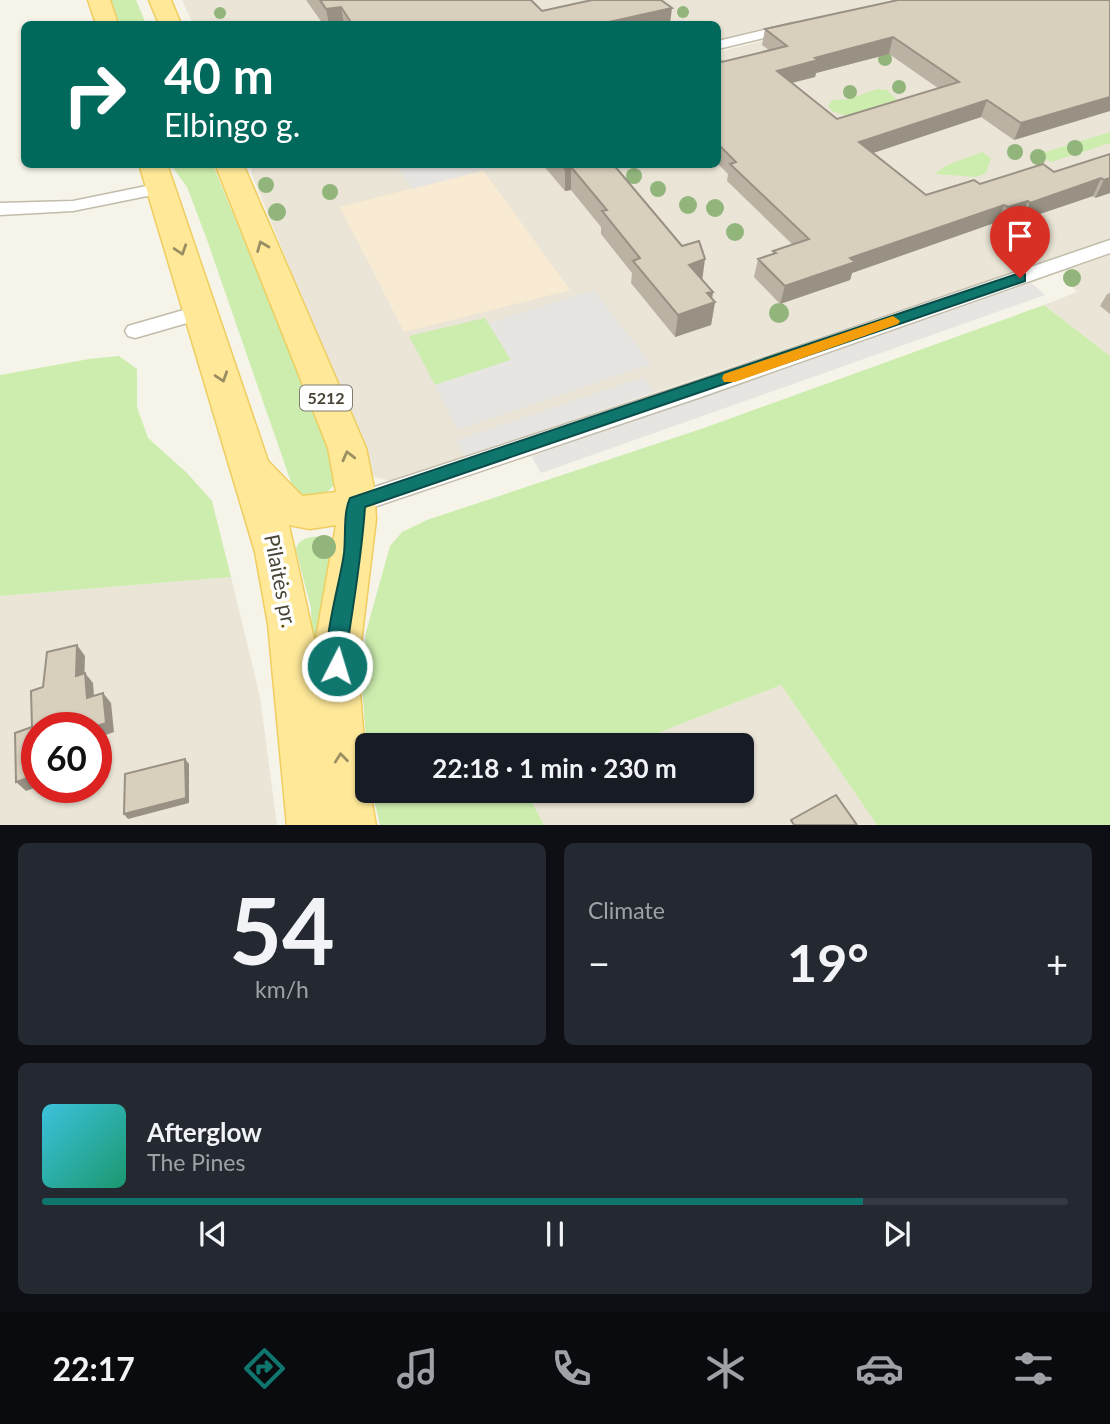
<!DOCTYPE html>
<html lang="en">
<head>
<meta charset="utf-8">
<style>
	:root { --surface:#171b24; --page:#242831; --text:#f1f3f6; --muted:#9ea1a6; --line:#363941; --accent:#0f766e }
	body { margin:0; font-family:Lato,sans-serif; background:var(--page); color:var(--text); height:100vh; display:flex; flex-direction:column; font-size:26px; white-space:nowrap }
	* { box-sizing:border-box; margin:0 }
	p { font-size:23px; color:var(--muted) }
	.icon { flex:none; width:38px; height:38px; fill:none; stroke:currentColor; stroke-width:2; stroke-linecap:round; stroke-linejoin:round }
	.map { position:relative; height:825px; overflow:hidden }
	.side { display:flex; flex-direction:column; gap:18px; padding:18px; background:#0d0f14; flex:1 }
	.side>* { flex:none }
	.banner { position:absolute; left:21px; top:21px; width:700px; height:147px; border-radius:10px; box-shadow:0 2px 5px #0004; background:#00695c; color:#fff; overflow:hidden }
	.speed { position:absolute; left:21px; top:712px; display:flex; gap:14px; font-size:35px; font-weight:700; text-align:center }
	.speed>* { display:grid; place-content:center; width:91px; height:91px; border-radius:50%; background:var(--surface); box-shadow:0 2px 5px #0004; line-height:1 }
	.speed .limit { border:10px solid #d22; background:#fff; color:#111 }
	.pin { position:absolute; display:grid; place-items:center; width:60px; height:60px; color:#fff; margin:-72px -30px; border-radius:50% 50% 50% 0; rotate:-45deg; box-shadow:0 0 7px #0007 }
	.pin .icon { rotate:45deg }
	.me { position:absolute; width:77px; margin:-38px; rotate:5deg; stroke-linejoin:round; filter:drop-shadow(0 0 5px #0008) }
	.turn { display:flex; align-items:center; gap:24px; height:147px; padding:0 28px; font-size:32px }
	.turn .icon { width:91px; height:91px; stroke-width:2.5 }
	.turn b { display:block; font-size:49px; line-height:60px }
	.big { font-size:52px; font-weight:700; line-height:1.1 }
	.side .widget { flex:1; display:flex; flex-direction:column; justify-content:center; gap:10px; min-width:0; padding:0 24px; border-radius:10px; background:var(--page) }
	.side .dial { align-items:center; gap:0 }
	.dial b { font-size:91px; line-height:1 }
	.song { display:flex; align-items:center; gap:21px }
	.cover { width:84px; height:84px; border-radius:10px; background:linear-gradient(135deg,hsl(190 70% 55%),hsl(160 70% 35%)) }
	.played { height:7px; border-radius:4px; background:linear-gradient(90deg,var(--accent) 80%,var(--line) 80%) }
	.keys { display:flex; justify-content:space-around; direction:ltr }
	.heat { display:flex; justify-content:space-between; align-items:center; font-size:38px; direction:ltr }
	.side .tiles { flex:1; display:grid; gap:18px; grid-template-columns:1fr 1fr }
	.widget:last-child { grid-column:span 2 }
	.trip { position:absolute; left:355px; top:733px; width:399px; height:70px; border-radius:10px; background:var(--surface); box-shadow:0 2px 5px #0004; font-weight:700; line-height:70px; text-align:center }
	.tab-bar { display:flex; height:112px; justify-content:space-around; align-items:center; background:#090b0e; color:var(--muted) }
	.tab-bar .icon { width:49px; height:49px }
	.tab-bar .on { color:var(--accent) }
	.tab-bar b { font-size:32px; color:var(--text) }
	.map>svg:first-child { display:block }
	.residential { fill:#eae5d6; fill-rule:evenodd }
	.commercial { fill:#f9ebd3 }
	.green { fill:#cdedae }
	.parking { fill:#e7e5e1 }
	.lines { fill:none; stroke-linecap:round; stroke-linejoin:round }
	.street-casing { stroke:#c2bcaa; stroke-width:3 }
	.primary-casing { stroke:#efcd5e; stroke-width:3 }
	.street { fill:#fff; fill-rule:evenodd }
	.primary { fill:#ffe999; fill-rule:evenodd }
	.tree { fill:#92b57c }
	.wall { fill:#bbb2a3; fill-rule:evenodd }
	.shaded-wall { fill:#989184 }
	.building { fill:#d9cfbd; stroke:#989184; stroke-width:2; fill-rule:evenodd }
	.oneway { stroke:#9b8e63 }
	.route { fill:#0f766e; stroke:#0a4d48; stroke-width:2 }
	.slow { fill:#f59e0b }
	.labels { text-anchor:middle; stroke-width:7; stroke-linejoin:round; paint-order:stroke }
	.shield { fill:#fff; stroke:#807c72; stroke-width:2 }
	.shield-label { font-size:16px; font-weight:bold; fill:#4a4436 }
	.near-street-label { font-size:21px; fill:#4a4436; stroke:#fff }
</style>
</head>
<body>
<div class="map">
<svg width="1110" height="826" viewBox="0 0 1110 826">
	<rect width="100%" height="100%" fill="#f6f3e9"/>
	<g class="residential">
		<path d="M182,0H889L718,41V24H193Z"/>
		<path d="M932,0H1110V239L391,481L374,477L251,172L252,168L257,164H718V52Z"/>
		<path d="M1110,254V356L1044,305L1077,292L1063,276L1067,270Z"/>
		<path d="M231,577L260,697L277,825L0,826V596ZM37,728H96V788H37Z"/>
		<path d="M781,685L877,825H544L526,791H742V746L627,745Z"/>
	</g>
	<path class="commercial" d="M483,170L570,290L404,332L340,207Z"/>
	<g class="green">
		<path d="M111,0H136L146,24H120Z"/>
		<path d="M877,89L887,90L898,101L870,109L853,118L832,111L828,106L833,100L850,99Z"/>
		<path d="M1110,132V143L1051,162L1039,154Z"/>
		<path d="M982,152L991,158L986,173L976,177L935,174L947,165Z"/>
		<path d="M171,165H213L329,448L334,485C323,498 314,498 298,496L292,485L206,237L187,187Z"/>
		<path d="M1044,305L1110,356V825H877L781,685L627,745L368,746L367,757L362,683L366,632L390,546L402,532L427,520L701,429Z"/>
		<path d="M485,318L511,360L435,385L409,336Z"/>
		<path d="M119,356L137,369V407L148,438L187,473L212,501L231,577L0,596V375L89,359Z"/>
		<path d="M325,536L333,538L335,545L313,717L311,608L296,550C299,536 313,537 325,536Z"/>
		<path d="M372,791H526L544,825H380Z"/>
	</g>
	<g class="parking">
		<path d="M491,165L493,168L412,189L397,165Z"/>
		<path d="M1031,283L1045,295L541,473L531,456Z"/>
		<path d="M594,290L651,364L458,430L435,385L511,360L489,323Z"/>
		<path d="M644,377L654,392L464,456L456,440Z"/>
	</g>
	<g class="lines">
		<defs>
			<g id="street">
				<path d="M793,23L798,24L800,27L798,30L718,49V41Z"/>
				<path d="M161,183L167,184L170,188L167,192L73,211L0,215V203L73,201Z"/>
				<path d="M1110,240V253L701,397L356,513L347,510L344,503L347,496L685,385Z"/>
				<path d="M201,305L208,307L211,312L208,317L135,338L128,336L125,331L128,326Z"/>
			</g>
			<g id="primary">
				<path d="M88,0H110L118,24H96Z"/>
				<path d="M149,0H171L181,24H159Z"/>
				<path d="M139,164H167L268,461L302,496L336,492L328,448L215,164H243L366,448L374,488L376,519L358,667L368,791H370L376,826H287L268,624L255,552ZM289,525L310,529L336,525L315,644Z"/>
			</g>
		</defs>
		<use href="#street" class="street-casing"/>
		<use href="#primary" class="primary-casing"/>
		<use href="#street" class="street"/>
		<use href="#primary" class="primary"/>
	</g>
	<g class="tree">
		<circle cx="683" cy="12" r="6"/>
		<circle cx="220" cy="13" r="6"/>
		<circle cx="885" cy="59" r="7"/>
		<circle cx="899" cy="87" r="7"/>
		<circle cx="850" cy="92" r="7"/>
		<circle cx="1075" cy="148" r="8"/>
		<circle cx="1015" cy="152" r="8"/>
		<circle cx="1038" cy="157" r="8"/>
		<circle cx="634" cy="176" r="8"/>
		<circle cx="266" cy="185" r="8"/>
		<circle cx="658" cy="189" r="8"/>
		<circle cx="330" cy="192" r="8"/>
		<circle cx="688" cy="205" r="9"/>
		<circle cx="715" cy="208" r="9"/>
		<circle cx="277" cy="212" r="9"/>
		<circle cx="735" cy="232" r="9"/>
		<circle cx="1072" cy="278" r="9"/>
		<circle cx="779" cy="313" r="10"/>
		<circle cx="324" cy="547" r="12"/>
	</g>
	<g class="wall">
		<path d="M306,0H531L542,11L670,24H323Z"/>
		<path d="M1110,0L1014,140L981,117L873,153L926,195L980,184L1054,172L1110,154V193L1095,198L1093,196L1022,220L1020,218L1000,225L997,222L852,273L850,280L780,304L754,277L758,259L773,254V251L792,244L727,181L728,174L718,164V58L722,62L769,50L762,45L765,29ZM889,54L938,88L837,119L792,83L815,77L816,73Z"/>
		<path d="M542,164H613L702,280L713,292L712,299L715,302L711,325L675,337L631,283L632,273L601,234V227L571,190L565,191Z"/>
		<path d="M1110,293V314L1100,306L1107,294Z"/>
	</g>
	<g class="shaded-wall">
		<path d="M341,7L344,24H329L326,9Z"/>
		<path d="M672,8L670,24H600Z"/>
		<path d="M893,37L889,54L816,73L815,77L774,87L777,71L815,58Z"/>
		<path d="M1110,97V111L1014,140L1021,123Z"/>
		<path d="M987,100L981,117L855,159L859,142Z"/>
		<path d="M571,167V190L565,191V169Z"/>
		<path d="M1101,178L1093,196L1022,220L1030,203Z"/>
		<path d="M1110,178V193L1095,198L1104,180Z"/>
		<path d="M1028,201L1020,218L1000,225L1008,207Z"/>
		<path d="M1004,205L997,222L852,273L850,280L780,304L785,286L850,258Z"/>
		<path d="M705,259L702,282L689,265Z"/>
		<path d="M713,292L711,304L715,302L711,325L675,337L678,315L707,293Z"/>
		<path d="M77,645L85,656L84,686L76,676Z"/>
		<path d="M85,673L93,683L95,708L87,698Z"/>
		<path d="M103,693L111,703L114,732L97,738L99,755L96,756V728H91Z"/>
		<path d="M185,759L189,764V803L128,819L124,814Z"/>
		<path d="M37,775V787L26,791L16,782Z"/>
	</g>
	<g class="building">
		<path d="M320,0H531L542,11L592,0H661L672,8L600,24H352L341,7L326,9Z"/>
		<path d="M898,0H1110V97L1021,123L987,100L859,142L926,195L974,180L980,184L1043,164L1054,172L1110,154V178L1104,180L1101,178L1030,203L1028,201L1008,207L1004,205L850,258L855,262L785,286L758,259L776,253L773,251L809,239L730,164L736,162L718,144V58L722,62L787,46L765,29ZM893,37L959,82L837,119L777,71L818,60L815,58Z"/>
		<path d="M562,164H613L682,246L699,241L705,259L689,265L713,292L707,293L715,302L678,315L633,261L640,258L602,211L607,210L571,167L565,169Z"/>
		<path d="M77,645L76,676L85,673L87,698L103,693L106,723L91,728H37V775L16,782L15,733L32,727L31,691L43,687L47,652Z"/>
		<path d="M185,759L186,798L124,814L125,774Z"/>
		<path d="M836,795L857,825H794L791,820Z"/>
	</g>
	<defs><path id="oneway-chevron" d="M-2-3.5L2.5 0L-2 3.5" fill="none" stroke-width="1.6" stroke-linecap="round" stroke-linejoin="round" transform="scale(1.75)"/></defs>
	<g class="oneway">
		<use href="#oneway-chevron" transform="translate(262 246) rotate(-112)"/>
		<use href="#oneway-chevron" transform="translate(181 250) rotate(72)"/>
		<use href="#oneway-chevron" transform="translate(222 377) rotate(72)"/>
		<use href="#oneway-chevron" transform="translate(348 456) rotate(-104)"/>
		<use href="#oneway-chevron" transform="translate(341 758) rotate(-96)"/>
	</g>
	<path class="route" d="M1020,273L1025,274V281L365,507C362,552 355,595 348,640C346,651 348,662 344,672L337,675L330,672C319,649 341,580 344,553C346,536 343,513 350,498Z"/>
	<path class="slow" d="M893,316L900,321L898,324L735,382H724L722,378L724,374Z"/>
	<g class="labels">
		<rect class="shield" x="300" y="385.5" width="52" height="25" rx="5"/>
		<g class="shield-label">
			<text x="326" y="404">5212</text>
		</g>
		<g class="near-street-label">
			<text transform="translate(280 581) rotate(79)" y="7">Pilaitės pr.</text>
		</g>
	</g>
</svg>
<div class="speed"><div class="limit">60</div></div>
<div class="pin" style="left:1020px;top:278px;background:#d93025"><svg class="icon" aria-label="arrive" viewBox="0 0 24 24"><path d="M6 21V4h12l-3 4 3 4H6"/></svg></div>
<svg class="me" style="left:337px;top:666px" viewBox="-20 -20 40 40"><circle r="17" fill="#0f766e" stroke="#fff" stroke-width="3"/><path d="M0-11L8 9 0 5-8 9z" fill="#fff"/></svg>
<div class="trip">22:18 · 1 min · 230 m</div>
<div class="banner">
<div class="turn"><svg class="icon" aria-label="right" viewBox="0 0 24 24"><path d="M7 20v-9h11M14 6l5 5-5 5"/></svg><div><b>40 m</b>Elbingo g.</div></div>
</div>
</div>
<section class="side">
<div class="tiles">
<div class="widget dial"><b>54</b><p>km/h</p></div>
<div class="widget"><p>Climate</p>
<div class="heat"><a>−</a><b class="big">19°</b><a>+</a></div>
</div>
<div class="widget">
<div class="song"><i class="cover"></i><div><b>Afterglow</b><p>The Pines</p></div></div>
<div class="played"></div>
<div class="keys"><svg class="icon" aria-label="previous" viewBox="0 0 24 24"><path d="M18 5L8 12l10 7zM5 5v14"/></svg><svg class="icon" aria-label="pause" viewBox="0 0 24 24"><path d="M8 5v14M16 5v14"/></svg><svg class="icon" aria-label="next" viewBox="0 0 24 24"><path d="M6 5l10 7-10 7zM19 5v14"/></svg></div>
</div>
</div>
</section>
<nav class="tab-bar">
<b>22:17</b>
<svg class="icon on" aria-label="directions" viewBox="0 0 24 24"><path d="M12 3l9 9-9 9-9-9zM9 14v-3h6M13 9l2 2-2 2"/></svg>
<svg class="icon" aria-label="music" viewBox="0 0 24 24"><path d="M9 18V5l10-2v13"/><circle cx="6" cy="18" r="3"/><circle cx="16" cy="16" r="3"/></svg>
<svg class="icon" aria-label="phone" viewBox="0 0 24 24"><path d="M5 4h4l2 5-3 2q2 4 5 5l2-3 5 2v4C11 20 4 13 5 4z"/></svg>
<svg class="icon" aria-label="climate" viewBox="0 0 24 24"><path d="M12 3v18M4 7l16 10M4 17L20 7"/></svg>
<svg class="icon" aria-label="car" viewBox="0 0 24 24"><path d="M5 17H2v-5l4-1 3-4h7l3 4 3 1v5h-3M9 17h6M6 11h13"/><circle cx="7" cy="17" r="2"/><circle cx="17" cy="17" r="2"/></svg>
<svg class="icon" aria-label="filters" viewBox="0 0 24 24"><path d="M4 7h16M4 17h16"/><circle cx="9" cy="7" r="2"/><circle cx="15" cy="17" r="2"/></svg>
</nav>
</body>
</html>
